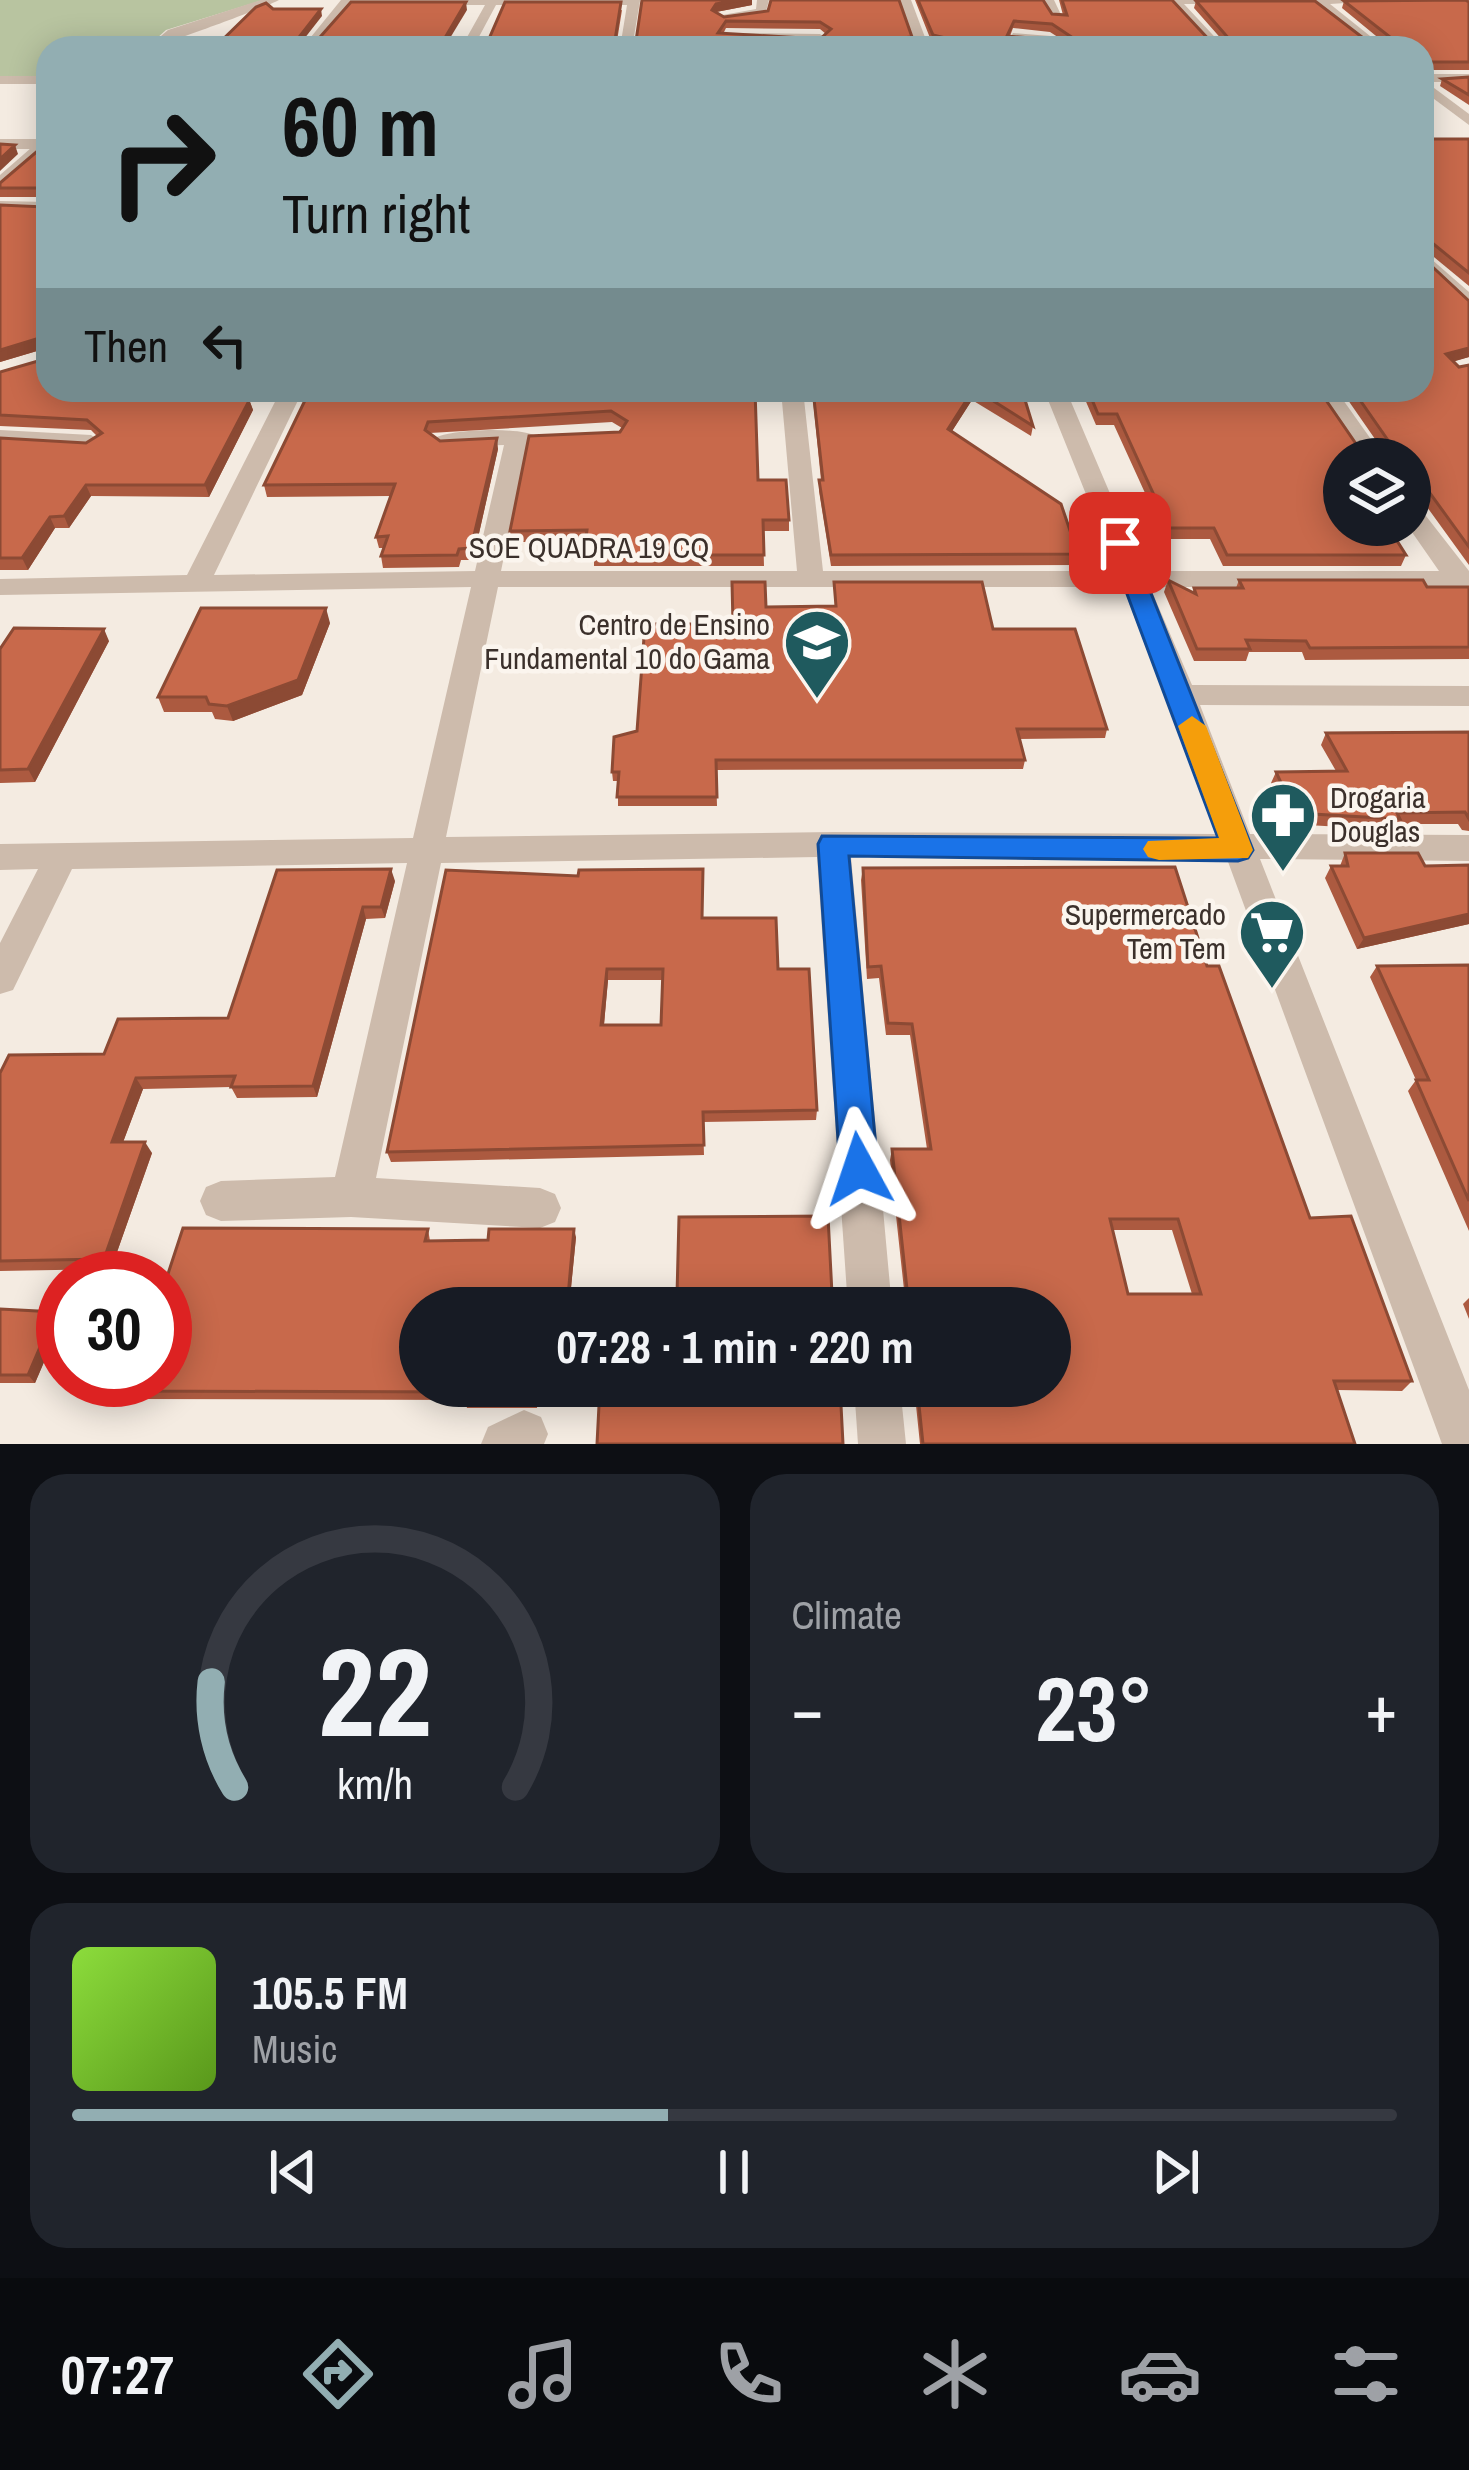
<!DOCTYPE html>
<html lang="en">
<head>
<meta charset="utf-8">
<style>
	:root { --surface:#171b24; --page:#20242c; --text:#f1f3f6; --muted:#9ea1a6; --line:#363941; --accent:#92aeb2 }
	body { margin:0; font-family:"Archivo Narrow",sans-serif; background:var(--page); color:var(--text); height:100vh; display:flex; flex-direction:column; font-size:45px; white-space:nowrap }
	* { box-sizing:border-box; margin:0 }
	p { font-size:39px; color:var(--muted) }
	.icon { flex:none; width:66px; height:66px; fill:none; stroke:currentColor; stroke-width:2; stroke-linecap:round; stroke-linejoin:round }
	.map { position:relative; height:1444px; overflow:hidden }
	.panel { display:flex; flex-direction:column; gap:30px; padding:30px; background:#0d0f14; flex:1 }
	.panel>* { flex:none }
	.hud { position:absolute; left:36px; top:36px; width:1398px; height:366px; border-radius:36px; box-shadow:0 6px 30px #0003; background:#92aeb2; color:#111; overflow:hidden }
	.fabs { position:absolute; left:1323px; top:438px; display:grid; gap:24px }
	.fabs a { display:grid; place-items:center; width:108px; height:108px; border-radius:50%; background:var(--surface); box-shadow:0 6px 30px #0003; font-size:60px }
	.speed { position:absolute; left:36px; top:1251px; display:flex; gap:24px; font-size:60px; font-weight:700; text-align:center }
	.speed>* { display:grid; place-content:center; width:156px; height:156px; border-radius:50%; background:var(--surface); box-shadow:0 6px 30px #0003; line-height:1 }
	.speed .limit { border:18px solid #d22; background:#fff; color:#111 }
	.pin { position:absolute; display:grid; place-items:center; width:102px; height:102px; color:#fff; margin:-51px; border-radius:24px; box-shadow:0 6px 18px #0006 }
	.me { position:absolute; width:132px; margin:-66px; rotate:355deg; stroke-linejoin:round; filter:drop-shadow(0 0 9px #0008) }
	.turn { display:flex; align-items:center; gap:42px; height:252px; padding:0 48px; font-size:54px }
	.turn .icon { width:156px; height:156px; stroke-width:2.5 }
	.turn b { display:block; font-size:84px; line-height:102px }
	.then { display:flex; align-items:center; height:114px; padding:0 48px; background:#0003; gap:24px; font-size:45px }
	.big { font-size:90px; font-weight:700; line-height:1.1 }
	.panel .widget { flex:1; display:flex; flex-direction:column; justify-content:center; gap:18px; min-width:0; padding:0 42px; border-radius:36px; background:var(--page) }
	.panel .dial { align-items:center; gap:0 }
	.dial svg { height:312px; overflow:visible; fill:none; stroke:var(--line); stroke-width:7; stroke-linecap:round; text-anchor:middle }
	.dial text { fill:var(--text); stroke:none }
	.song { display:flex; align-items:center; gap:36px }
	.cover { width:144px; height:144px; border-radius:18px; background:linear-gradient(135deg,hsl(90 70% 55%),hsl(90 70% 35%)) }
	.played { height:12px; border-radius:6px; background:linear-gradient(90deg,var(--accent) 45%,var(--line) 45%) }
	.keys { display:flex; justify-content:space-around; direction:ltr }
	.heat { display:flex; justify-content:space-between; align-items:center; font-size:66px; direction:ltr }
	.panel .tiles { flex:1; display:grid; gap:30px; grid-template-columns:1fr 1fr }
	.widget:last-child { grid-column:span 2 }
	.trip { position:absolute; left:399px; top:1287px; width:672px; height:120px; border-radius:60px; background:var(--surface); box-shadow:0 6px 30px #0003; font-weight:700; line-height:120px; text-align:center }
	.dock { display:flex; height:192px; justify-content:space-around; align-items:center; background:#090b0e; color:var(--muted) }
	.dock .icon { width:84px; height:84px }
	.dock .active { color:var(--accent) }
	.dock b { font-size:54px; color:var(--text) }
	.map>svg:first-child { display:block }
	.green { fill:#b8c4a0 }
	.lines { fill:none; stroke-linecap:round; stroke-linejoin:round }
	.minor { fill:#cdbbac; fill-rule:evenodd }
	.tertiary { fill:#cdbbac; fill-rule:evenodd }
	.wall { fill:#ac5a40; fill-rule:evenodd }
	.shaded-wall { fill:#8c4a34 }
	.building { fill:#c8694b; stroke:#8c4a34; stroke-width:3; fill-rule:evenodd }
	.route { fill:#1a73e8; stroke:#114b97; stroke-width:3 }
	.slow { fill:#f59e0b }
	.labels { text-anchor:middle; stroke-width:9; stroke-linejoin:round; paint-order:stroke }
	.street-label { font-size:30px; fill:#3b302b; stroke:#fbf5ee }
	.poi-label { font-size:30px; fill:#3b302b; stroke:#fbf5ee; text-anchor:end }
</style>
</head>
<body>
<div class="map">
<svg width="1469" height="1444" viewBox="0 0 1469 1444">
	<rect width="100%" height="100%" fill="#f4ebe1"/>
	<path class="green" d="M0,0H263L166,30L146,48H48V77H0Z"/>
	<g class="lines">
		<g class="minor">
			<path d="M261,0H279C267,7 155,48 147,48L168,30Z"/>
			<path d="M341,0H640V1L632,48H620L627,5H496L473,48H461L485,5H350L315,48H302Z"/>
			<path d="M757,0H769L765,15L723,20L717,16L756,9Z"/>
			<path d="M899,0H911L929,48H917Z"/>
			<path d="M1042,0H1054L1063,19H1055Z"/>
			<path d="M1168,0H1393L1330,4L1385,48H1371L1315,4H1184L1225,48H1212Z"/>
			<path d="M742,33L820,34L826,38L820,42L738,40Z"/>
			<path d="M1013,33L1050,36L1073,48L1009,40Z"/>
			<path d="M1422,79L1469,114V125L1422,90Z"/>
			<path d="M48,140V149L0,189V175L39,141Z"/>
			<path d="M0,201L48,202V212L0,211Z"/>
			<path d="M1422,251L1469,292V309L1422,266Z"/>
			<path d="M281,390H303L214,575L475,571L504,445L442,447L431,440C445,429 523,426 537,437L527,444L501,571H797L781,390H803L823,571H1117L1044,390H1066L1143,571H1439L1407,525L1410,505L1419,507L1469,571V597L1456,596L1449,587H1150L1192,685L1469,686V706L1200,705L1250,834L1469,835V861L1260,859L1469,1390V1444H1442L1227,859L851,857L892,1308H848L817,857L441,863L376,1178L540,1188L555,1194L561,1208L555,1222L540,1228L351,1217L221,1221L206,1215L200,1201L206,1187L221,1181L335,1177L407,863L72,869L13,990L0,994V943L38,869L0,870V844L413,838L471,587L0,595V579L187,575ZM498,587H1123L1217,834L833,832L446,837Z"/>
			<path d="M1314,390H1336L1385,459H1361Z"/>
			<path d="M0,430L91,435L102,442L91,449L0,444Z"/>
			<path d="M854,1386H900L906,1444H858Z"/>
			<path d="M524,1410L541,1417L548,1434L544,1444H481L488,1427Z"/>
		</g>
		<g class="tertiary">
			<rect x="1422" y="74" width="47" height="8"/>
			<rect x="0" y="76" width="48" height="8"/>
			<rect x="0" y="139" width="48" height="10"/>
		</g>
	</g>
	<g class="wall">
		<path d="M642,0H752V5L716,12L724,17L768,11L771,0L911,45L485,48L622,10L617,41L620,45H632L636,41ZM726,28L820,29L826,34L820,39L723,34Z"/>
		<path d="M915,0H1043L1052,14L1063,15L1059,0H1172L1214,45L1224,42L1194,8L1196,1L1371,44L1387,45L1342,8L1344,1L1469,2V70H1422V48H954L932,43ZM1013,28L1050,32L1064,41L1010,36Z"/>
		<path d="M1469,77V105L1440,86L1442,79Z"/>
		<path d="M1422,139H1469V286L1423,248Z"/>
		<path d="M48,142V390L250,402L253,410L209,497L91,496L69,528H55L28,570H0V438L86,443L97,436L91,430L0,426V372L45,359L47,348L0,362V205L45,207L48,197H0V183Z"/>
		<path d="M1469,301V357L1454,361L1459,367L1469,365V565L1414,489H1410V459H1344L1406,555L1401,566H1223L1210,539H1166L1114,425H1096L1081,390H1319L1361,451L1384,452L1341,390H1422Z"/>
		<path d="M310,390H755L758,480L789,520V531H763L764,566H594V549L587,548V542H512L510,531L622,428L612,422L430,433L440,441L498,449L473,560H461L459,567L383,568L381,556L384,548H379L376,537L391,496L267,497L264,485Z"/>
		<path d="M812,390H1022L1033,426L1031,436L972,400L952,431L1078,554L1076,565L831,566L819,491V480H821Z"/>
		<path d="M1168,580L1193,592L1194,588H1236L1239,580L1427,587H1469V659L1305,660L1302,652H1249L1246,661H1194L1164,592Z"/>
		<path d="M834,582L993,629L1107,729L1105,738L1019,739L1025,760L1023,769L716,770L717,806H618V781H613L612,772L637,731L732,624L766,607L835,606Z"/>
		<path d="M330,623L302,695L233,721L215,719L212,712H164L158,697Z"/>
		<path d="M109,641L35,782L0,783V649Z"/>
		<path d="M1469,732V831L1462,830L1458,824H1397L1394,830L1290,824L1271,783L1276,772L1336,771L1321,745L1326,733Z"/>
		<path d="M1345,853L1425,866L1469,865V924L1357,949L1325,878L1331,866H1340Z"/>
		<path d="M863,868L1207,966L1310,1218L1412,1381L1402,1391L1337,1390L1355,1444H920L914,1386H1050V1308H906L890,1160L892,1149H927L910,1035H886L879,978L867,979L861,880ZM1113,1230H1172L1192,1294H1128Z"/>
		<path d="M446,870L702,918L778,969L817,1110L816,1120L703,1122L704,1155L391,1162L387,1152ZM608,980H663L661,1025H604Z"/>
		<path d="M395,881L385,918L366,919L317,1097L237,1098L231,1087L143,1089L123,1142L152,1153L111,1269L0,1271V1073L104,1054L228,1018Z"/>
		<path d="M1469,965V1231L1408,1091L1416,1080L1370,977L1377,966Z"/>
		<path d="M428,1229L430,1241L576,1237L569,1308H420L538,1386L537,1408H467L465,1400L135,1399L129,1391Z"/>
		<path d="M832,1294L831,1307H789L657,1295Z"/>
		<path d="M1469,1298V1319L1463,1304Z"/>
		<path d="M0,1309L55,1312L62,1320L35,1383H0Z"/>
	</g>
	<g class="shaded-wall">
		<path d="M741,0H752V5L716,12L712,10L716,4Z"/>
		<path d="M466,2L467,10L444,48H439Z"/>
		<path d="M321,9L322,16L297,48L296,41Z"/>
		<path d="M912,37L911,45L878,47V40Z"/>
		<path d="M15,145L18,154L0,171V159Z"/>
		<path d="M43,337L47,348L0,362V350Z"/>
		<path d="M1469,348V357L1442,365L1446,354Z"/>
		<path d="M248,390H257L250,402L253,410L209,497L205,485Z"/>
		<path d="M974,390L972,400L947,439L948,429Z"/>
		<path d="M497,438L498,449L473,560L471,548Z"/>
		<path d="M86,485L91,496L69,528L64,516Z"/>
		<path d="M50,517L55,528L28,570L22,558Z"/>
		<path d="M326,608L330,623L302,695L233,721L227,706Z"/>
		<path d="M104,629L109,641L35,782L28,769Z"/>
		<path d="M391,869L395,881L385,918L381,907Z"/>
		<path d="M363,907L366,919L317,1097L313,1086Z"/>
		<path d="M1469,914V924L1357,949L1364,938Z"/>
		<path d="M607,969L608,980L603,1035L601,1025Z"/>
		<path d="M136,1078L143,1089L119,1153L112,1142Z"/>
		<path d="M145,1142L152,1153L111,1269L104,1259Z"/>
		<path d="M574,1229L576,1237L569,1308H567Z"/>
		<path d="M55,1312L62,1320L35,1383L28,1375Z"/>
	</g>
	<g class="building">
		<path d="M642,0H741L716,4L712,10L724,17L768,11L771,0H899L912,37L878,40L880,48H485L505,2H621L615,40L620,45H632L636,41ZM726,21L820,22L831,29L820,39L718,33Z"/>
		<path d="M918,0H1043L1052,14L1067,15L1062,0H1172L1214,45L1231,41L1196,1H1315L1371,44L1387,45L1390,37L1344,1L1465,0L1469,2V62H1425L1422,65V48L957,46L954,40L933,35ZM1014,21L1052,24L1079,42L1007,36Z"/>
		<path d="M351,2H466L439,48H192L216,46L256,7L266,3L273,9H321L296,41L313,45Z"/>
		<path d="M1469,77V95L1442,79Z"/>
		<path d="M1422,139H1469V273L1425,237L1422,252Z"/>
		<path d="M48,142V192L45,188H0V183Z"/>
		<path d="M0,144L15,145L0,159Z"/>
		<path d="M48,197V341L43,337L0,350V205L45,207Z"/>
		<path d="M1422,257L1469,301V348L1446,354L1459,367L1469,365V547L1419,478H1410V459H1344V525H1387L1406,555H1227L1214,528H1169L1117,414H1098L1088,390H1319L1361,451L1389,453L1394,449L1353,390H1422Z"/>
		<path d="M48,344V390H248L243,399H250L205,485H86L64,516L50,517L22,558H0V438L86,443L102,433L87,420L0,415V372L45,359Z"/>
		<path d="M310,390H755L758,480H786L789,520H763L764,555H593L595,537H586L587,530L510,531L529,436L620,432L627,421L611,411L428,422L425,430L440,441L497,438L471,548L459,549L457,555L381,556L388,536L376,537L395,484L264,485Z"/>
		<path d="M813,390H973L948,429L1061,504L1078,554L831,555L819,480H823Z"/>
		<path d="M976,390H1022L1033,426Z"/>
		<path d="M1168,580L1196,594L1194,588H1243L1239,580H1423L1427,587H1469V647L1310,648L1306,641L1246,640L1250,649H1197Z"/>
		<path d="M732,582H765L766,607L836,606L834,582H982L993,629H1075L1107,729H1017L1025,760H716L717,797H617L619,772H612L614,737L637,731L645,624H733Z"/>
		<path d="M201,608H326L298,680L227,706L209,704L206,697H158Z"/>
		<path d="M14,628L104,629L28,769L0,770V649Z"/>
		<path d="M1469,732V819L1465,812L1397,813L1400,819L1295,813L1276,772L1347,771L1326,733Z"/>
		<path d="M1345,853H1418L1425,866L1469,865V914L1364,938L1331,866H1348Z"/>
		<path d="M1175,867L1207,966H1219L1310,1218L1351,1216L1412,1381H1334L1355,1444H923L917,1386H1050V1308H909L892,1149H931L912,1024L888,1023L881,966L868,967L863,868ZM1110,1219H1178L1201,1294H1128Z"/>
		<path d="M391,869L381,907H363L313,1086L231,1087L235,1076L136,1078L112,1142H145L104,1259L0,1261V1073L9,1055L104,1054L118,1019L228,1018L277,870Z"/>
		<path d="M703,869L702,918H776L778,969H809L817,1110L703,1112L704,1145L387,1152L446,870L578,876L579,870ZM607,969H663L661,1025H601Z"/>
		<path d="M1469,965V1201L1416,1080H1429L1377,966Z"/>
		<path d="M828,1216L832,1294H789V1308H657V1295H677L679,1217Z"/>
		<path d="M183,1228L428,1229L425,1241L488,1240L489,1229H574L567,1308H420V1386H536L534,1401H465L467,1392L129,1391L133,1380H165V1283Z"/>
		<path d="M0,1309L55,1312L28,1375H0Z"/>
		<path d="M600,1386H840L843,1444H597Z"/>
	</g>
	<path class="route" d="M1120,536L1131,543L1253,850L1248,858L1238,861L849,856L878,1169L872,1181L859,1186L846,1181L840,1169L818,844L822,836L1218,838L1108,543Z"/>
	<path class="slow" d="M1192,716L1206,726L1253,850L1248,858L1159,860L1148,857L1143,849L1148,841L1219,838L1178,726Z"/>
	<defs>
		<symbol id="school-pin" viewBox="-11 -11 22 30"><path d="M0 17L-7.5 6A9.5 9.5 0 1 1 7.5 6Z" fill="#1f5a5e" stroke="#fbf5ee"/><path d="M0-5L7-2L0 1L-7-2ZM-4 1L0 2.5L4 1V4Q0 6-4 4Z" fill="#fff"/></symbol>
		<symbol id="pharmacy-pin" viewBox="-11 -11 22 30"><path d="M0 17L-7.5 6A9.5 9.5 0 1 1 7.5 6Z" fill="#1f5a5e" stroke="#fbf5ee"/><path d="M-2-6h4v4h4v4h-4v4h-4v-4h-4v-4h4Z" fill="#fff"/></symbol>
		<symbol id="supermarket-pin" viewBox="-11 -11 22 30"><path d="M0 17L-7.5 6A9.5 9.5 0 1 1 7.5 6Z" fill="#1f5a5e" stroke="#fbf5ee"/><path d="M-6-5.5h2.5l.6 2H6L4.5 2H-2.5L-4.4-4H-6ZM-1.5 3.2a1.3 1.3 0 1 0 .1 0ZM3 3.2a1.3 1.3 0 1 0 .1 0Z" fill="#fff"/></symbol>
	</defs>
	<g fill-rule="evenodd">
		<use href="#school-pin" x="779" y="604" width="76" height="104"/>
		<use href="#pharmacy-pin" x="1245" y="777" width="76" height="104"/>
		<use href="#supermarket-pin" x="1234" y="894" width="76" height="104"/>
	</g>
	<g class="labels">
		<g class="street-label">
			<text x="589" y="558">SOE QUADRA 19 CQ</text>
		</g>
		<g class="poi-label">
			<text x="770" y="635">Centro de Ensino<tspan x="770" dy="34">Fundamental 10 do Gama</tspan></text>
			<text x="1330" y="808" text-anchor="start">Drogaria<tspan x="1330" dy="34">Douglas</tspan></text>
			<text x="1226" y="925">Supermercado<tspan x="1226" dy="34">Tem Tem</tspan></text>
		</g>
	</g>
</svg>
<div class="fabs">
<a><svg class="icon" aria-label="layers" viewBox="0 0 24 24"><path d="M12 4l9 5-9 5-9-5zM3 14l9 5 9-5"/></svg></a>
</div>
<div class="speed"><div class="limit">30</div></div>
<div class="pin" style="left:1120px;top:543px;background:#d93025"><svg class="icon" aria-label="arrive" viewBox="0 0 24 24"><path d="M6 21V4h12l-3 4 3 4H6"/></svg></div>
<svg class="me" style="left:859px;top:1169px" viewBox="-20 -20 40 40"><path d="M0-17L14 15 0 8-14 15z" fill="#1a73e8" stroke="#fff" stroke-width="4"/></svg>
<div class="trip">07:28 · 1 min · 220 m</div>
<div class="hud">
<div class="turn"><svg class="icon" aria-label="right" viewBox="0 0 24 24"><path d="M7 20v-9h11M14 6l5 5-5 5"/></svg><div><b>60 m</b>Turn right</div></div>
<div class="then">Then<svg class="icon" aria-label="left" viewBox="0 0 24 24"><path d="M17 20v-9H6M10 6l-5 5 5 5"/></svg></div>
</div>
</div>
<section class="panel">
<div class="tiles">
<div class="widget dial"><svg viewBox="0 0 100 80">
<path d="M14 69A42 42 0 1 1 86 69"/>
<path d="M14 69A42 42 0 0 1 8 42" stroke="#92aeb2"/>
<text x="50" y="56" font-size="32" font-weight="700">22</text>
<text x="50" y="72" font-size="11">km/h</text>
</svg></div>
<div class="widget"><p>Climate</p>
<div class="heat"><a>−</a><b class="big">23°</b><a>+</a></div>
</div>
<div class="widget">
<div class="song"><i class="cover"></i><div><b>105.5 FM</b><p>Music</p></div></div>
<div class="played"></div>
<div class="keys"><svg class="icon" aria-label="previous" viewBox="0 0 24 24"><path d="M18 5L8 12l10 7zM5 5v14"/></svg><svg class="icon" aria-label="pause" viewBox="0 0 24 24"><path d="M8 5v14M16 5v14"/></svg><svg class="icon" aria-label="next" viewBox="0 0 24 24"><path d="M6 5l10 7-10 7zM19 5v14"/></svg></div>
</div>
</div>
</section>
<nav class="dock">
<b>07:27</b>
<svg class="icon active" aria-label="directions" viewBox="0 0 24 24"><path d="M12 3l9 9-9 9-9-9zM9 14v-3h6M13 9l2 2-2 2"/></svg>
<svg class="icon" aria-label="music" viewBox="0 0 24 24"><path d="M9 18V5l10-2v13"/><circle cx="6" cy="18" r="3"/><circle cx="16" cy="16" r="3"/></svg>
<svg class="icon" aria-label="phone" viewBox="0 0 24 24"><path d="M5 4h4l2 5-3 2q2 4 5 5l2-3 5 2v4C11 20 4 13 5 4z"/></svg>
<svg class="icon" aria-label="climate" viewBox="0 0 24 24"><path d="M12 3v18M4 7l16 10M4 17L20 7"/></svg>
<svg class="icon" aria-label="car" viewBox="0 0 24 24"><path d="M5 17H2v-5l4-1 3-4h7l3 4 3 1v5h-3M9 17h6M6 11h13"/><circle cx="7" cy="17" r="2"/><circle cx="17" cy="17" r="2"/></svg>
<svg class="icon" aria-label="filters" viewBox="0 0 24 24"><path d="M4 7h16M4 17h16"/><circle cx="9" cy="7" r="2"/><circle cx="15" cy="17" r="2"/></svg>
</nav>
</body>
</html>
